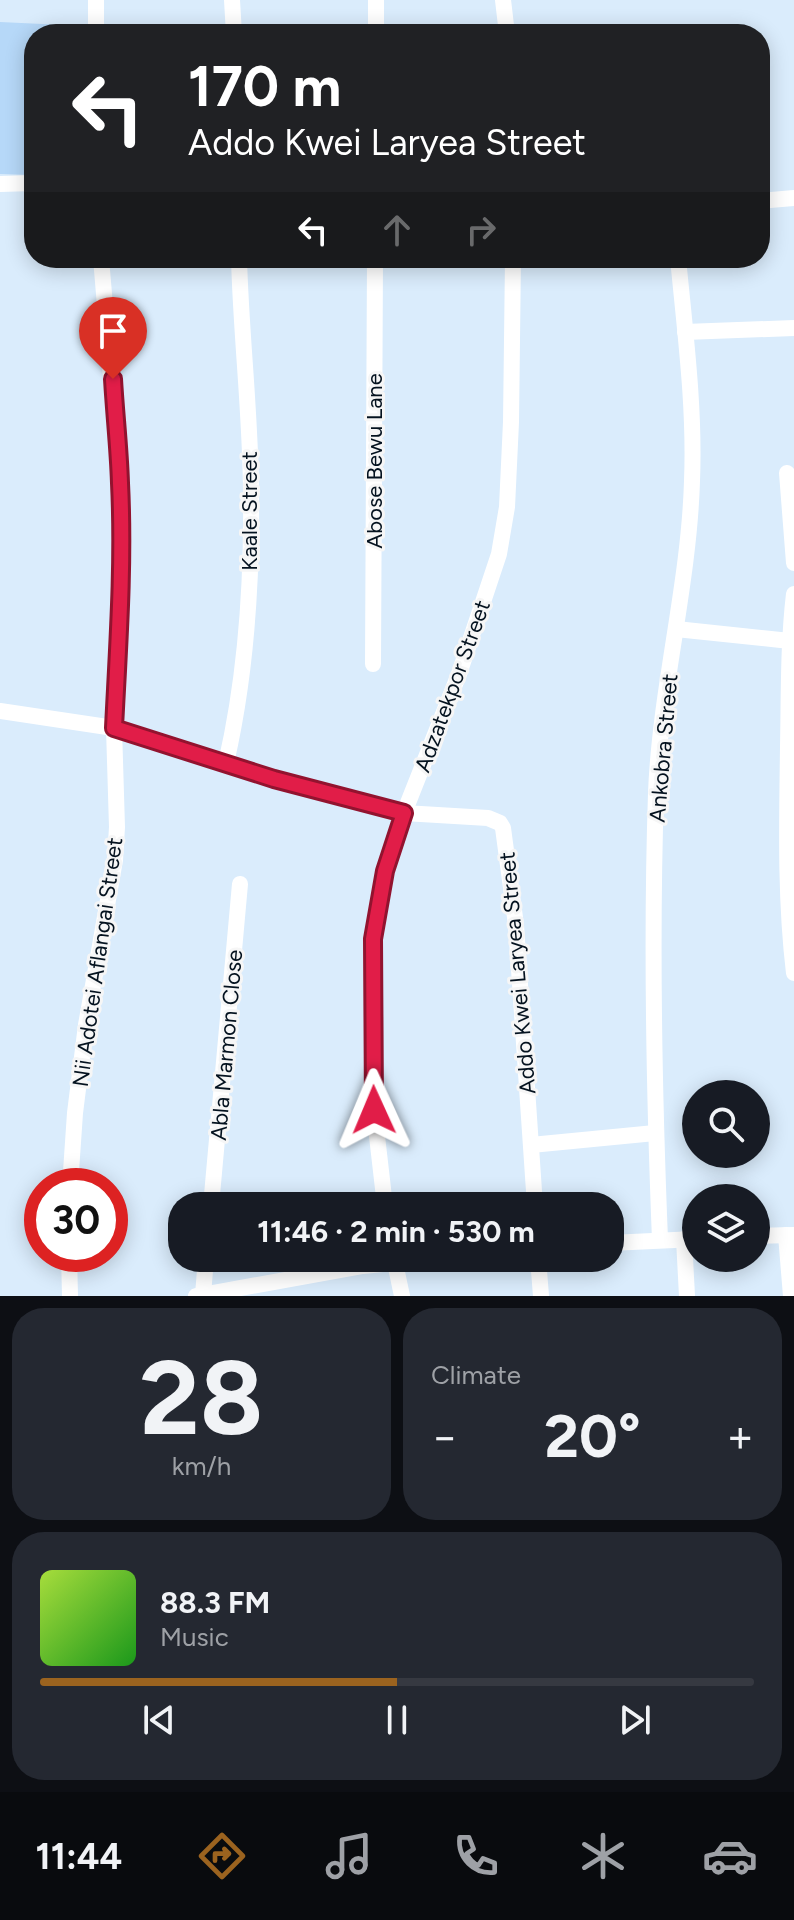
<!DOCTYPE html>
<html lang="en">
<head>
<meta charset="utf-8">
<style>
	:root { --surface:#171b24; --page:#242831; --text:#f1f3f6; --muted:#9ea1a6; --line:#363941; --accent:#9b631f }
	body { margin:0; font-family:Figtree,sans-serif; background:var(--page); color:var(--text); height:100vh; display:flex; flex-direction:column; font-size:30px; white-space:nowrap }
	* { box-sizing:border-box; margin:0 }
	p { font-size:26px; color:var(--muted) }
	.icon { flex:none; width:44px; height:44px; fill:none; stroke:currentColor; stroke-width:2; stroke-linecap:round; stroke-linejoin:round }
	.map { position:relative; height:1296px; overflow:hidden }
	.sheet { display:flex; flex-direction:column; gap:12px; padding:12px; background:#0d0f14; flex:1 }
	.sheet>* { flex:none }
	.top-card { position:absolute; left:24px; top:24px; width:746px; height:244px; border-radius:32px; box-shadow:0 4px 20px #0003; background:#202124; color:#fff; overflow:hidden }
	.tools { position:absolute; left:682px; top:1080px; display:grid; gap:16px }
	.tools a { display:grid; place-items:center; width:88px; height:88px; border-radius:50%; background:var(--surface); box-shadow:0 4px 20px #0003; font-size:40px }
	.speed { position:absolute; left:24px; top:1168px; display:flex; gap:16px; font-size:40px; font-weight:700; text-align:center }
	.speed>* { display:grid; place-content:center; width:104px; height:104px; border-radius:50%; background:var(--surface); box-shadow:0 4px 20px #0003; line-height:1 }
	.speed .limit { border:12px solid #d22; background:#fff; color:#111 }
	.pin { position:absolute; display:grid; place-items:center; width:68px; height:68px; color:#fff; margin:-82px -34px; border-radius:50% 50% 50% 0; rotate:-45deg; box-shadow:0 0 8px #0007 }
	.pin .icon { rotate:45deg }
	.me { position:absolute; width:88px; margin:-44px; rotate:359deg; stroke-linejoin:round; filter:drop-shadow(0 0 6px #0008) }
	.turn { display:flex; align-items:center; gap:28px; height:168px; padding:0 32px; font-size:36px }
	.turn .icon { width:104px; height:104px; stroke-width:2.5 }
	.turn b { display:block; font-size:56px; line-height:68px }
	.lanes { display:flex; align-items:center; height:76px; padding:0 32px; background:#0003; justify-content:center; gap:40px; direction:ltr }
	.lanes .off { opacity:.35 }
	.big { font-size:60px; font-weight:700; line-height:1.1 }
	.sheet .widget { flex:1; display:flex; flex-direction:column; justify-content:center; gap:12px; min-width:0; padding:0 28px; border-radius:32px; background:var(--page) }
	.sheet .dial { align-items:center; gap:0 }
	.dial b { font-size:104px; line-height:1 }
	.song { display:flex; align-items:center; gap:24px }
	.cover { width:96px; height:96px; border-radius:12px; background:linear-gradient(135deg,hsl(80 70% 55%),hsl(120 70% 35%)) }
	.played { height:8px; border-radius:4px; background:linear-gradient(90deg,var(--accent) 50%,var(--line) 50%) }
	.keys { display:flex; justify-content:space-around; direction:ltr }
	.heat { display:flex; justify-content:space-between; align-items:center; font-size:44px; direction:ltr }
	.sheet .tiles { flex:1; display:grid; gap:12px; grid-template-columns:1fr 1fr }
	.widget:last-child { grid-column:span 2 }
	.trip { position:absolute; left:168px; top:1192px; width:456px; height:80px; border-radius:32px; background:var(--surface); box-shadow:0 4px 20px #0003; font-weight:700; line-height:80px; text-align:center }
	.tab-bar { display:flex; height:128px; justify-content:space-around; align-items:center; background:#090b0e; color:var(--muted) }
	.tab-bar .icon { width:56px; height:56px }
	.tab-bar .active { color:var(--accent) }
	.tab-bar b { font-size:36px; color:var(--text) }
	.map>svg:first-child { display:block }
	.green { fill:#b6d8f8 }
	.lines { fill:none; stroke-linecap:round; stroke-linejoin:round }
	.minor { stroke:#fff; stroke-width:16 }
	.route-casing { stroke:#92132f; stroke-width:20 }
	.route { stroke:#e11d48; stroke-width:14 }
	.labels { text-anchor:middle; stroke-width:6; stroke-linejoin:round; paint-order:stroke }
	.street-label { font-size:22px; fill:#04121f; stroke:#f6f6f6 }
</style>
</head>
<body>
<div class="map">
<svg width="794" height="1296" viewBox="0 0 794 1296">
	<rect width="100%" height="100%" fill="#daecfc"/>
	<path class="green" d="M0,22L85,26V34H34V175L0,174Z"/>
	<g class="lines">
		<g class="minor">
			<path d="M96,0V34"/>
			<path d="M232,0L234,34"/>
			<path d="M503,0L507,34"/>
			<path d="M376,34V0"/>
			<path d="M0,184L34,183"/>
			<path d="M760,201L794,198"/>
			<path d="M685,332L794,328"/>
			<path d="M787,473L794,563"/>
			<path d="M794,594C788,645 789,696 788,747C787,823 785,898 794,973"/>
			<path d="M676,629L790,641"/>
			<path d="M373,664L375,258"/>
			<path d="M0,711L114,728L274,779L404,813L488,818L500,823L503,828L516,925L535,1206"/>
			<path d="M226,763C246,676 252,585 251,496C251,417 241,337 239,258"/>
			<path d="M531,1145L655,1133"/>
			<path d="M70,1186L75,1113L86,1025L115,860L117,827L114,728L121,597L120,485L101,258"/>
			<path d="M211,1206L240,884"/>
			<path d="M385,1206L374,1110L373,939L385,871L404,813L459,674L499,554L507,507L511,422L513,258"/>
			<path d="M786,1235L791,1296"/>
			<path d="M756,1236L794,1235"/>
			<path d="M684,1239L687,1296"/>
			<path d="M660,1240C654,1091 651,942 656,793C660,689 689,585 692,481C695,407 685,332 678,258"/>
			<path d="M610,1243L696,1239"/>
			<path d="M69,1254L70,1296"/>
			<path d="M394,1258L402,1296"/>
			<path d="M538,1258L541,1296"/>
			<path d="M203,1295L206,1258"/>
			<path d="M196,1296L363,1266L441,1258"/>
		</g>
	</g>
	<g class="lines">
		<defs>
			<path id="route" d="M113,379C115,414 119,449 120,483C124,565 118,647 114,728L274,779L404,813L385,871L373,939L374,1110"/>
		</defs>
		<use href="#route" class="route-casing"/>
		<use href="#route" class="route"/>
	</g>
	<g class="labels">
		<g class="street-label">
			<text transform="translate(374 461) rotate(-90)" y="8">Abose Bewu Lane</text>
			<text transform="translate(249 511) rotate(-90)" y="8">Kaale Street</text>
			<text transform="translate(452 686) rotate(-70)" y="8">Adzatekpor Street</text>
			<text transform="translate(663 748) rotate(-85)" y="8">Ankobra Street</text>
			<text transform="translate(97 962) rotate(-82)" y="8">Nii Adotei Aflangai Street</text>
			<text transform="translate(517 973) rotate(-95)" y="8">Addo Kwei Laryea Street</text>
			<text transform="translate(226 1045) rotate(-85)" y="8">Abla Marmon Close</text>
		</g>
	</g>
</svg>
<div class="tools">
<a><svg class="icon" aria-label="search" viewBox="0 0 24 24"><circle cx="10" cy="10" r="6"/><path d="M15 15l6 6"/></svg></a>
<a><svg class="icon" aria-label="layers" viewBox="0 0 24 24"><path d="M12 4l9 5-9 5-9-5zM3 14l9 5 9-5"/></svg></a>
</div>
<div class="speed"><div class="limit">30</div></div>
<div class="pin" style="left:113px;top:379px;background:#d93025"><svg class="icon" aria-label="arrive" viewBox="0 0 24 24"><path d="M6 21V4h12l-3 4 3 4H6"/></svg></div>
<svg class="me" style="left:374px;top:1110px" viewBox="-20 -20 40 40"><path d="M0-17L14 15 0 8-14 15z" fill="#e11d48" stroke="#fff" stroke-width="4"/></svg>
<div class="trip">11:46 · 2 min · 530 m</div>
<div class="top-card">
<div class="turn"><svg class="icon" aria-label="left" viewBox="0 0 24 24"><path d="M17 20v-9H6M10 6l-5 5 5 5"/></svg><div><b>170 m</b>Addo Kwei Laryea Street</div></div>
<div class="lanes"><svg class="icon" aria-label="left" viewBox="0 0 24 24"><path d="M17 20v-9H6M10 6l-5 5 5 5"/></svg><svg class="icon off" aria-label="ahead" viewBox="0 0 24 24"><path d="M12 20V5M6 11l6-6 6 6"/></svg><svg class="icon off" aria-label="right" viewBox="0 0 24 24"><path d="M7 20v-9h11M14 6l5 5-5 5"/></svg></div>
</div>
</div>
<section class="sheet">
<div class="tiles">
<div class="widget dial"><b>28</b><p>km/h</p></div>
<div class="widget"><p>Climate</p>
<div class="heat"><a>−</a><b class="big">20°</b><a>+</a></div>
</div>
<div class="widget">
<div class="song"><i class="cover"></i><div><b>88.3 FM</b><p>Music</p></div></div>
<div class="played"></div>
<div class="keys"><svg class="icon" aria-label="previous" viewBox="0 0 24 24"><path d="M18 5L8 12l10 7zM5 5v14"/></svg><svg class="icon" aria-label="pause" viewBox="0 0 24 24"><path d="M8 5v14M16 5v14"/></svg><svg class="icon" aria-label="next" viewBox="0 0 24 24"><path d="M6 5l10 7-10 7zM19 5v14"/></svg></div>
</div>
</div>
</section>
<nav class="tab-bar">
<b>11:44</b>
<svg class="icon active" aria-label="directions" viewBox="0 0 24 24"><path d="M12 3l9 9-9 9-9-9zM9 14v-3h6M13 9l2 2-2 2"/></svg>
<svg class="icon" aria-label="music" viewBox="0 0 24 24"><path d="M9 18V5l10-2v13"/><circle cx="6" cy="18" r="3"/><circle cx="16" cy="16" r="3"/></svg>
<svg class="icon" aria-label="phone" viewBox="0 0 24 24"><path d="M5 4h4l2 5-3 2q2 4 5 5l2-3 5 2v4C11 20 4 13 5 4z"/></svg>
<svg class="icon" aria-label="climate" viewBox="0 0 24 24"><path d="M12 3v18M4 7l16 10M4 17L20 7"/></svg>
<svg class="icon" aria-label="car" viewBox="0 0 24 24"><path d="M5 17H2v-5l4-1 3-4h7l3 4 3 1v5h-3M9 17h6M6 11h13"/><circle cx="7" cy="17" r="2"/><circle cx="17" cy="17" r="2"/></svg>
</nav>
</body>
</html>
